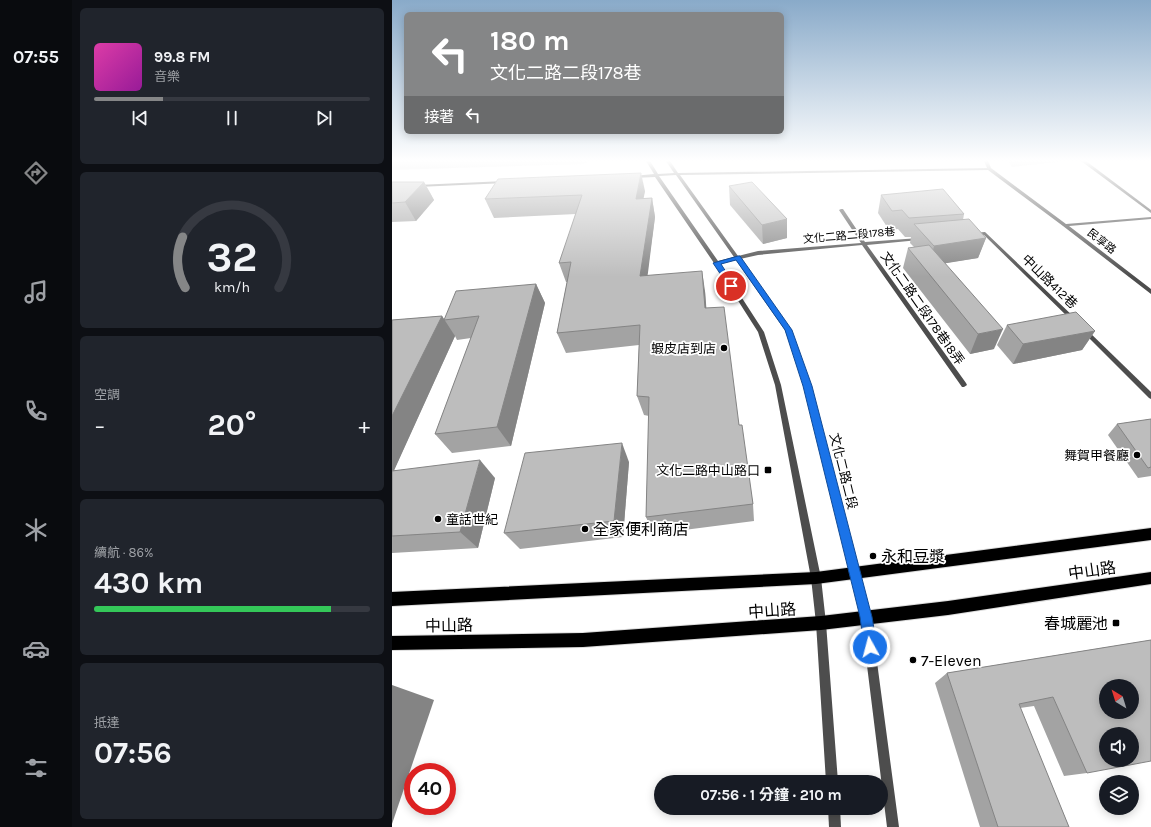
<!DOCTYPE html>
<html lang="zh-TW">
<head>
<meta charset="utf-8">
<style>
	:root { --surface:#171b24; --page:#20242c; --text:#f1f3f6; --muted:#9ea1a6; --line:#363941; --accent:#858687 }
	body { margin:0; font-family:Karla,"Noto Sans TC",sans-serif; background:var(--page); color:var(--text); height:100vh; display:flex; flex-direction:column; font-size:15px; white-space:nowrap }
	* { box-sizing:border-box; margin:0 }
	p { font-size:13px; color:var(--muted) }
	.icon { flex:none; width:22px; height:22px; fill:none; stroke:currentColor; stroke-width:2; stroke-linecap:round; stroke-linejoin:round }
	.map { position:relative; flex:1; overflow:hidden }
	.panel { display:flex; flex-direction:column; gap:8px; padding:8px; background:#0d0f14; width:320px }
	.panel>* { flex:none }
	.top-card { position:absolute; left:12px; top:12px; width:380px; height:122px; border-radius:6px; box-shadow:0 2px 10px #0003; background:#858687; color:#fff; overflow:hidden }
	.needle { width:26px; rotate:322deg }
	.fabs { position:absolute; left:707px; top:679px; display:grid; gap:8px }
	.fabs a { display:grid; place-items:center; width:40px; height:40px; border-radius:50%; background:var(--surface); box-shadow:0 2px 10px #0003; font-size:20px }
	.speed { position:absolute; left:12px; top:763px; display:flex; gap:8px; font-size:20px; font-weight:700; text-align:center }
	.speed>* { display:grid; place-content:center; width:52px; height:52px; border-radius:50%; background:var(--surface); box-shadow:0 2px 10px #0003; line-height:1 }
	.speed .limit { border:6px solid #d22; background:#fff; color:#111 }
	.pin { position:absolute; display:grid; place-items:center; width:34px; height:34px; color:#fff; margin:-17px; border:2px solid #fff; border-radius:50%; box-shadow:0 1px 4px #0007 }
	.me { position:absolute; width:44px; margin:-22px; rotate:353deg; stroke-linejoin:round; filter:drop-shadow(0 0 3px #0008) }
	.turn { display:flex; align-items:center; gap:14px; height:84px; padding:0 20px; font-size:18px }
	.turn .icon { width:52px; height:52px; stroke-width:2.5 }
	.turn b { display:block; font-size:28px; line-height:34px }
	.then { display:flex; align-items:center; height:38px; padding:0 20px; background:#0003; gap:8px; font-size:15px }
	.big { font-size:30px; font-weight:700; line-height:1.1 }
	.panel .card { flex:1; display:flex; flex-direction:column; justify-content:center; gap:6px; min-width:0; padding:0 14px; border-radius:6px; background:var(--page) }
	.panel .dial { align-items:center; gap:0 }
	.dial svg { height:104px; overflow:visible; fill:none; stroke:var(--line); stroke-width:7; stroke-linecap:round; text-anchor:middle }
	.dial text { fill:var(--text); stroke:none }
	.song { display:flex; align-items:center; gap:12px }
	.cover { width:48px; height:48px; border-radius:6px; background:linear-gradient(135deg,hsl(320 70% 55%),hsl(300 70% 35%)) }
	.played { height:4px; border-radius:2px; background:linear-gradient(90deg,var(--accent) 25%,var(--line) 25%) }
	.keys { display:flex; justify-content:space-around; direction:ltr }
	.heat { display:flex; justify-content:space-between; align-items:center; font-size:22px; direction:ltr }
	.charge { height:6px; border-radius:3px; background:linear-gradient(90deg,#34c759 86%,var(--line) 0) }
	.trip { position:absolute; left:262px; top:775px; width:234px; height:40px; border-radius:20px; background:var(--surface); box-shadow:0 2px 10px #0003; font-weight:700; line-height:40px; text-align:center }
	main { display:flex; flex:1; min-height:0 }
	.tab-bar { display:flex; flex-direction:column; width:72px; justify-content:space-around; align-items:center; background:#090b0e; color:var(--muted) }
	.tab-bar .icon { width:28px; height:28px }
	.tab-bar .selected { color:var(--accent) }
	.tab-bar b { font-size:18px; color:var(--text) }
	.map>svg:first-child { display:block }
	.green { fill:#d4d4d4 }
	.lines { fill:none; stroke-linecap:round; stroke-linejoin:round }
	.major-casing { stroke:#dbdbdb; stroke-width:2 }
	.minor { fill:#4d4d4d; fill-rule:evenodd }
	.major { fill:#000; fill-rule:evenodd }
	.wall { fill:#a3a3a3 }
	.shaded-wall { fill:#848484 }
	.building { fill:#bdbdbd; stroke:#848484; fill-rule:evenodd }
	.route { fill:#1a73e8; stroke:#114b97 }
	.poi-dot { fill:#000; stroke:#fff; stroke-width:1.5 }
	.labels { text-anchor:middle; stroke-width:3.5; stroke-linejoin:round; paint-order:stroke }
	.far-street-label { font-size:11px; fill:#000; stroke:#fff }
	.street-label { font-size:13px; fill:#000; stroke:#fff }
	.poi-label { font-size:13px; fill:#000; stroke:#fff; text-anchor:end }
	.near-poi-label { font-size:16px; fill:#000; stroke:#fff; text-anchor:start }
	.near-street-label { font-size:16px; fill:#000; stroke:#fff }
</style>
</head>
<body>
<main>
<nav class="tab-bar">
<b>07:55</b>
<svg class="icon selected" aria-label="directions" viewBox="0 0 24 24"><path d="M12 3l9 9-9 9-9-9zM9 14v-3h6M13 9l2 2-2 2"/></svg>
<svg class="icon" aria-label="music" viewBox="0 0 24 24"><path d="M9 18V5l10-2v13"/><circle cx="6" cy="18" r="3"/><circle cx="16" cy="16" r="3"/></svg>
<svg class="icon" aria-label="phone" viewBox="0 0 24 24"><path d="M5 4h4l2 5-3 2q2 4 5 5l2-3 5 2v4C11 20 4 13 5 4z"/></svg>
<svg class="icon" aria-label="climate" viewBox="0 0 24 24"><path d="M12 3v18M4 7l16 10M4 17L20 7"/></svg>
<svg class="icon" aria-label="car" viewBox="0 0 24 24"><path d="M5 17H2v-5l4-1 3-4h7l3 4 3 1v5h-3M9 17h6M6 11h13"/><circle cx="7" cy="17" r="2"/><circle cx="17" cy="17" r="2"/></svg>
<svg class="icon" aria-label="filters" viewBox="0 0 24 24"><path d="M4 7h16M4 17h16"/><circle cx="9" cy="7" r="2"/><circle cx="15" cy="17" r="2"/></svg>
</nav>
<section class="panel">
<div class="card">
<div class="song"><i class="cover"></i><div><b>99.8 FM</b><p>音樂</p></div></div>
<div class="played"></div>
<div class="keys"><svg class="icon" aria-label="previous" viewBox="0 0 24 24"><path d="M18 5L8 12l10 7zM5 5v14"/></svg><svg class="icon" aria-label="pause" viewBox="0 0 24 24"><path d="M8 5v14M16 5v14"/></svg><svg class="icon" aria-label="next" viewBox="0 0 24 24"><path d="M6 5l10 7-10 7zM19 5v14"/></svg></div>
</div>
<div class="card dial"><svg viewBox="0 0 100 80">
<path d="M14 69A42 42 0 1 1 86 69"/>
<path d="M14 69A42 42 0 0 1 12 30" stroke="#858687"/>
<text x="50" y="56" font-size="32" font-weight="700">32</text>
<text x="50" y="72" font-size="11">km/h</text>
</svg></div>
<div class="card"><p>空調</p>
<div class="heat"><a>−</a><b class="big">20°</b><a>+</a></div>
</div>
<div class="card"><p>續航 · 86%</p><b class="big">430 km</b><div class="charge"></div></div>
<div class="card"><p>抵達</p><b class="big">07:56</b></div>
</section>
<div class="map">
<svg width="759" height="827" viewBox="0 0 759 827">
	<rect width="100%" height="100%" fill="#fff"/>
	<g class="green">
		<path d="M0,161H200L190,164L0,170Z"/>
		<path d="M616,161H675L620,167Z"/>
	</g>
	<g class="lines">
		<defs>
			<g id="major">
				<path d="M759,528V540L424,584L0,606V592L424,572Z"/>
				<path d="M759,572V584L556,615L429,630L191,647L0,650V636L191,633L429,616L556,601Z"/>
			</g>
		</defs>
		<use href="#major" class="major-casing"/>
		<g class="minor">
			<path d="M254,161H258L266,174L282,173L274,161H278L286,173L595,168L592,161H596L599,168L674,224L759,217V219L677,226L759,289V294L671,226L596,170L288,175L346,256L366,251L469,243L447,210L449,209H451L473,242L527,238L529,239L527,240L475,245L574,383L575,385L572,387H570L470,245L366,255L348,259L399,330L419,386L479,617L507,827H495L469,617L413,386L393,330L344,260L328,264L372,332L389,385L429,578L434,623L446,782H434L424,623L419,578L383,385L366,332L322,263L263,177L241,178L239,177L241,176L262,174ZM284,175L342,257L326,261L267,176Z"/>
			<path d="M689,161H694L759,210V213Z"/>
			<path d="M113,181L115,182L114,183L25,187L23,186L25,185Z"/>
			<path d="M593,232L684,319V321H680L592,235H581L579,234L581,233Z"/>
			<path d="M692,328L694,329L759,392V399L757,398L689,330Z"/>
			<path d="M436,808H448L449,827H437Z"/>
		</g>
		<use href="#major" class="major"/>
	</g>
	<g class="wall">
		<path d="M0,182H32L42,200L24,221L0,222Z"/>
		<path d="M337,186L395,219V238L371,244L338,205Z"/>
		<path d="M253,191L251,198H260L263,217L255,275L313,291L314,308L347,425L361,504L362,521L261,534L254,517L257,416L252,415L245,396L247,345L174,353L165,333L175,282H174L167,263L184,214L102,218L93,199Z"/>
		<path d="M489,195L572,214L571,220L594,238L586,258L553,263L602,349L578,354L511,268L516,248L522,247L518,243L519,237H513L506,229L497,230L486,213Z"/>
		<path d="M144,284L153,303L119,446L60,453L43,434L79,338L65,340L63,336L2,470L103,478L86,548L0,553V320L50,316L52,319Z"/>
		<path d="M615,325L703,331L690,350L621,364L605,345Z"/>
		<path d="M759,419V476L746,478L716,435L725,424Z"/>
		<path d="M237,462L231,537L128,549L112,533Z"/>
		<path d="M759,640L695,773L672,776L642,706L628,708L677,827H588L543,683L555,673Z"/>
	</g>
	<g class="shaded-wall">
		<path d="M249,173L253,191L248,217L244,199Z"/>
		<path d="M32,182L42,200L24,221L13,202Z"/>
		<path d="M260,198L263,217L253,296L248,276Z"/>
		<path d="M395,219V238L371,244L370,225Z"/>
		<path d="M594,238L586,258L537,266L542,246Z"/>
		<path d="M310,271L313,291L316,328L313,308Z"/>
		<path d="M144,284L153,303L119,446L105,427Z"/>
		<path d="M50,316L63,336L0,475V416Z"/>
		<path d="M611,329L602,349L578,354L586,334Z"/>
		<path d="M703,331L690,350L621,364L631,344Z"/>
		<path d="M230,443L237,462L231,537L222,521Z"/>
		<path d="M88,460L103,478L86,548L68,532Z"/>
		<path d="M0,685L42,700L0,824Z"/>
	</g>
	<g class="building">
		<path d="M249,173L244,199L260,198L248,276L310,271L313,308L332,307L347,425H350L361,504L254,517L257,397L245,396L248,325L165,333L179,262L167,263L190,195L93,199L106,179Z"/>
		<path d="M0,182H32L13,202L0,203Z"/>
		<path d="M360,182L395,219L370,225L337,186Z"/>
		<path d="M551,189L572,214L517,218L510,210L500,211L489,195Z"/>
		<path d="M577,219L594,238L542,246L522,224Z"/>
		<path d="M537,245L611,329L586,334L516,248Z"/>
		<path d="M144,284L105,427L43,434L87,316L52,320L64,291Z"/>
		<path d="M684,312L703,331L631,344L615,325Z"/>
		<path d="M50,316L0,416V320Z"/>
		<path d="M759,419V467L756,468L725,424Z"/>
		<path d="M230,443L222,521L112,533L133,453Z"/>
		<path d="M88,460L68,532L0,536V471Z"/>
		<path d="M759,640V761L695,773L661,697L627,704L677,827H606L555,673ZM714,686H740V712H714ZM714,734H740V760H714Z"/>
	</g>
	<linearGradient id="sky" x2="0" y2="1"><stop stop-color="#89aac9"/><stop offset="0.58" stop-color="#fff"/><stop offset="1" stop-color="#fff" stop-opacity="0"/></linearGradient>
	<rect width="759" height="277" fill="url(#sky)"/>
	<path class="route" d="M346,256H348L400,330L420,386L480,617L485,647L483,652L478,654L474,652L472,647L468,617L411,386L393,330L344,260L329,264L343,286L339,288L337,287L321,263Z"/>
	<g class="poi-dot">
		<circle cx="332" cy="348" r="4"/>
		<circle cx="745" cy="455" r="4"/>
		<rect x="372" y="466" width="8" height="8" rx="2"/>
		<circle cx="46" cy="519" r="4"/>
		<circle cx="193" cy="529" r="4"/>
		<circle cx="481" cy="556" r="4"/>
		<rect x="720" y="619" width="8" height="8" rx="2"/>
		<circle cx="521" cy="660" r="4"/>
	</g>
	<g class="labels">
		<g class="far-street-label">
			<text transform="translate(457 235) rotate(-5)" y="4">文化二路二段178巷</text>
			<text transform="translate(710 241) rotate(38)" y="4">民享路</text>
		</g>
		<g class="street-label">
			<text transform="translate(658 281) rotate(44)" y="5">中山路412巷</text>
			<text transform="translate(531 308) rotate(55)" y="5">文化二路二段178巷18弄</text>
			<text transform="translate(452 471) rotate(76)" y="5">文化二路二段</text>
		</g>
		<g class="poi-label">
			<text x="324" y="353">蝦皮店到店</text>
			<text x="737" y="460">舞賀甲餐廳</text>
			<text x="368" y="475">文化二路中山路口</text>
			<text x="54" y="524" text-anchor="start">童話世紀</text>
		</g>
		<g class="near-poi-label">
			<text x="201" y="535">全家便利商店</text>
			<text x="489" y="562">永和豆漿</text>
			<text x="716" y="629" text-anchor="end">春城麗池</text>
			<text x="529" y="666">7-Eleven</text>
		</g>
		<g class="near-street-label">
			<text transform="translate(700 570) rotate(-8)" y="6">中山路</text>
			<text transform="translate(380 610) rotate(-4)" y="6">中山路</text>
			<text transform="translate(57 625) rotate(-1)" y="6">中山路</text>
		</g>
	</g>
</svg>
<div class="fabs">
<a><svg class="needle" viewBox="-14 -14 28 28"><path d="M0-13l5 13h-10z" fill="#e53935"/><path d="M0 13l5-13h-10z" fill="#9ea1a6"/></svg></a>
<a><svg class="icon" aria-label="sound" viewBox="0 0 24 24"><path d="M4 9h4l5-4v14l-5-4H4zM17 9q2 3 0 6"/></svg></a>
<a><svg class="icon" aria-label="layers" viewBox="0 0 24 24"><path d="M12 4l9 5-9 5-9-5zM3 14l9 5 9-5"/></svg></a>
</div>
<div class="speed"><div class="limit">40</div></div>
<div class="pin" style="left:339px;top:286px;background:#d93025"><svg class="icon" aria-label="arrive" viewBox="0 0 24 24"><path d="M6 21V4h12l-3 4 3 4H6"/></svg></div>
<svg class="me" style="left:478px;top:647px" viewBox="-20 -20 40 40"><circle r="17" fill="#1a73e8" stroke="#fff" stroke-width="3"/><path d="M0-11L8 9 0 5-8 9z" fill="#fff"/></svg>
<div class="trip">07:56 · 1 分鐘 · 210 m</div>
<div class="top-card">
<div class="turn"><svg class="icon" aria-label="left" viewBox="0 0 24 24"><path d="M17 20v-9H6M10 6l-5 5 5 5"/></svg><div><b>180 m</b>文化二路二段178巷</div></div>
<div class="then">接著<svg class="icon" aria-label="left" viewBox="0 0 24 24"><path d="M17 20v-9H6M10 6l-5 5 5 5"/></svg></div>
</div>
</div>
</main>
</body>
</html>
